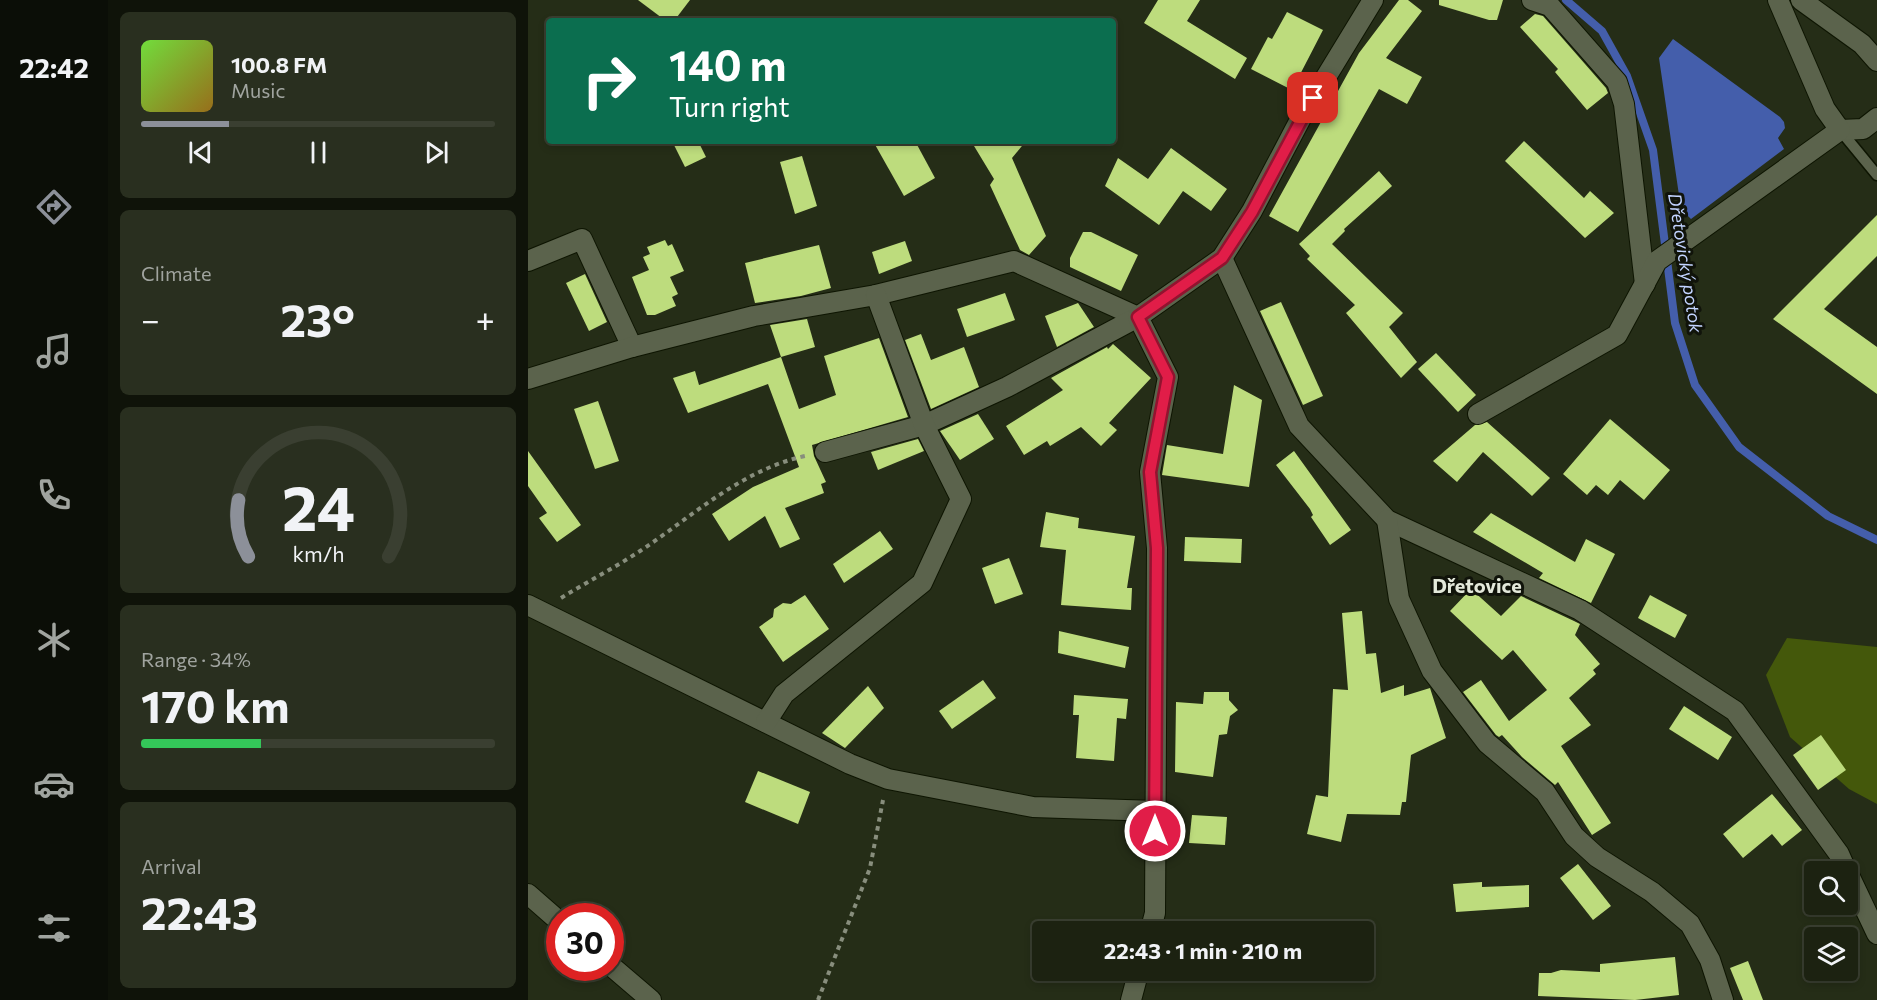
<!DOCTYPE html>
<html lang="en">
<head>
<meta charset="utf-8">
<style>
	:root { --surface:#1c2211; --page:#292f1f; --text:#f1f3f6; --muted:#a0a49f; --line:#3a3f31; --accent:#8c9099 }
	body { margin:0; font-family:Commissioner,sans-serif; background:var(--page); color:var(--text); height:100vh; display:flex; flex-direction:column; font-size:22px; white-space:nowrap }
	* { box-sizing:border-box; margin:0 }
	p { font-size:20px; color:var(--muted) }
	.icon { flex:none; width:33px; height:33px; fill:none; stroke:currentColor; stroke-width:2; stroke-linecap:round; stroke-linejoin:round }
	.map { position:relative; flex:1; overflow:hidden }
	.panel { display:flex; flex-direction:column; gap:12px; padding:12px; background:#0f1309; width:420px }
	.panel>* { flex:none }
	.banner { position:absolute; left:18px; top:18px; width:570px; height:126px; border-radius:6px; box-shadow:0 3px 9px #0003,0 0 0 2px var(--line); background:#0b6e4f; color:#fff; overflow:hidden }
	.fabs { position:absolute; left:1276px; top:861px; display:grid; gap:12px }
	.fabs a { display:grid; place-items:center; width:54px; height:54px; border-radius:6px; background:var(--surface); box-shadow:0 3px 9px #0003,0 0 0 2px var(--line); font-size:30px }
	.speed { position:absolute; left:18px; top:903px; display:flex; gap:12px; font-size:30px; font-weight:700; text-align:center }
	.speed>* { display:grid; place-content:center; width:78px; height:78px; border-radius:50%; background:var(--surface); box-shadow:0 3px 9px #0003,0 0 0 2px var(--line); line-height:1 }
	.speed .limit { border:9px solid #d22; background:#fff; color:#111 }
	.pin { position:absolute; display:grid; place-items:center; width:51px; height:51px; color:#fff; margin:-26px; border-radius:12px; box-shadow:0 3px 9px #0006 }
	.me { position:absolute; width:66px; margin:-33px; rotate:0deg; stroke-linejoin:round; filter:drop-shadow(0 0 4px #0008) }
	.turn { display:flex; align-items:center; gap:21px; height:126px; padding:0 24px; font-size:27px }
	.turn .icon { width:78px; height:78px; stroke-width:2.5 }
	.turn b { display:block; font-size:42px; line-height:51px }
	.big { font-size:45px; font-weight:700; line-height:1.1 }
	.panel .widget { flex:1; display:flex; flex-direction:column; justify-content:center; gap:9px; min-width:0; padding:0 21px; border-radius:9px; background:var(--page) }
	.panel .dial { align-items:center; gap:0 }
	.dial svg { height:156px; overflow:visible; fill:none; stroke:var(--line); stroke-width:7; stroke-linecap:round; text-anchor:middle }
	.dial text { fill:var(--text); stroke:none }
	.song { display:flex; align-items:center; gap:18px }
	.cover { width:72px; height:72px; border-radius:9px; background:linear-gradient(135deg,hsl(100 70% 55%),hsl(40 70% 35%)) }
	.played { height:6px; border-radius:3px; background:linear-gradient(90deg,var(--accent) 25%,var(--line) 25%) }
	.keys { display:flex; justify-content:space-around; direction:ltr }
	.heat { display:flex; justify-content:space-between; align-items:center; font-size:33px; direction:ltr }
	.charge { height:9px; border-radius:4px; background:linear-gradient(90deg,#34c759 34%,var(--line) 0) }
	.trip { position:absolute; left:504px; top:921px; width:342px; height:60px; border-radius:6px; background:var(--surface); box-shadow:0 3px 9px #0003,0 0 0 2px var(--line); font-weight:700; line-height:60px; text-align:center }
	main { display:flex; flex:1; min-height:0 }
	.dock { display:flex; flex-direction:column; width:108px; justify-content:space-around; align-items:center; background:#0b0e07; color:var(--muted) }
	.dock .icon { width:42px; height:42px }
	.dock .active { color:var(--accent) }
	.dock b { font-size:27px; color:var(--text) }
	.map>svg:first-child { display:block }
	.forest { fill:#44580b }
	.water { fill:#445eab }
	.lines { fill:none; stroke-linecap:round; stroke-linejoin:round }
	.stream { stroke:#445eab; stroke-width:8 }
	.building { fill:#bddc7d }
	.service-casing { stroke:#0e1502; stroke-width:13 }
	.minor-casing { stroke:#0e1502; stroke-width:22 }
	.path { stroke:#888e7d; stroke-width:4; stroke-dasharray:4.5 4.5; stroke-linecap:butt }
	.service { stroke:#5b634c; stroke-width:10 }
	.minor { stroke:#5b634c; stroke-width:20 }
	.route-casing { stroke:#92132f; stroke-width:15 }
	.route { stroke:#e11d48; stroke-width:10 }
	.labels { text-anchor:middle; stroke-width:6; stroke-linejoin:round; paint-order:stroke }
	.water-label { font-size:18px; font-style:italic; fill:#c3d4ff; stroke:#10130a }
	.quarter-label { font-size:20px; font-weight:bold; fill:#e3e8da; stroke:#10130a }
</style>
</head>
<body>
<main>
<nav class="dock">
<b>22:42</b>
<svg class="icon active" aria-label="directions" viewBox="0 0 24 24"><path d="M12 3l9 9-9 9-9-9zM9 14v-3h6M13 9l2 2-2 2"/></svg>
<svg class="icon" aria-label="music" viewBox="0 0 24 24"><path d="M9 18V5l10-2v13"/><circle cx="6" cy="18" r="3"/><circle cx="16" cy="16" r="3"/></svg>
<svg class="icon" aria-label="phone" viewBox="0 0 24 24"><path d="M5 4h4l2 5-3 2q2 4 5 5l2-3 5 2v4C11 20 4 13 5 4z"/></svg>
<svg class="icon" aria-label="climate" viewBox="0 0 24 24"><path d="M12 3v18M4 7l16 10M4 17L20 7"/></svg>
<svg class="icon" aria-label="car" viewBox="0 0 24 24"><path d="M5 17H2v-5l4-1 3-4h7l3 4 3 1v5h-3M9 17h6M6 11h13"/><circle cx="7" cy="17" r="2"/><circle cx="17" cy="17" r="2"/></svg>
<svg class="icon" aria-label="filters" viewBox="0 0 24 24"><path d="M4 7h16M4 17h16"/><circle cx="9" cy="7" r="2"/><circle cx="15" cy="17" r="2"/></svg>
</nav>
<section class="panel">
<div class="widget">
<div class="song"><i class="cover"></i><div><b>100.8 FM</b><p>Music</p></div></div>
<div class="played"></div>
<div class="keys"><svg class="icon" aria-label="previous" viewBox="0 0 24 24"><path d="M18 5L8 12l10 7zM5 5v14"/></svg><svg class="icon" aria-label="pause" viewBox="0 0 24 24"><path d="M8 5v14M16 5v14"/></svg><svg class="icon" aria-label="next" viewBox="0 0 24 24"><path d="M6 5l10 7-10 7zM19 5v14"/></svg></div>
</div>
<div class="widget"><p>Climate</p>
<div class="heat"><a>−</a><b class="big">23°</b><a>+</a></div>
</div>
<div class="widget dial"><svg viewBox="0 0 100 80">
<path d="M14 69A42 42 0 1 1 86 69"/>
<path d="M14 69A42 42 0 0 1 9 40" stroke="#8c9099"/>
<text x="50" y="56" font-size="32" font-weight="700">24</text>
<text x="50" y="72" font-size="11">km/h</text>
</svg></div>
<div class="widget"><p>Range · 34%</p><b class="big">170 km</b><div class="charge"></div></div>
<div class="widget"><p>Arrival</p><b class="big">22:43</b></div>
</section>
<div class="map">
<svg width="1349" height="1000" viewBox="0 0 1349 1000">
	<rect width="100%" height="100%" fill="#252d17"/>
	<path class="forest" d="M1259,638L1349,647V804L1321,789L1262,737L1238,675Z"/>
	<path class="water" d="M1145,39L1252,117L1256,122L1257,128L1250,138L1256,149L1163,219L1153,209L1131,58Z"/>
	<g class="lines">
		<path class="stream" d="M1038,0L1074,31L1099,76L1125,150L1147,323L1167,385L1211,447L1300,516L1349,540"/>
	</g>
	<g class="building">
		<path d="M110,0H162L146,21H138Z"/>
		<path d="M630,0H672L659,21L719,58L707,79L616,23Z"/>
		<path d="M871,0H880L894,11L858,58L894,77L879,104L851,89L770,232L741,216L831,53Z"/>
		<path d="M911,0H975L969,20H961L911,5Z"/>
		<path d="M759,12L795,30L764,90L723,69L740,37L744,39Z"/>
		<path d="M1007,14L1015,16L1078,88L1080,93L1059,110L1027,72L1030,69L992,27Z"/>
		<path d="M144,141H170L178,157L157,167Z"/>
		<path d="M345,141H387L407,178L376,196Z"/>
		<path d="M443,141H498L484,158L518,236L501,255L492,250L462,185L466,179Z"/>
		<path d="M996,141L1056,198L1062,191L1086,213L1057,238L977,161Z"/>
		<path d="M643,148L699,189L683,211L655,191L631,225L577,186L590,158L620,179Z"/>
		<path d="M274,156L289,206L267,214L252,162Z"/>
		<path d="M851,171L864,186L816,229L817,231L804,244L875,313L861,327L889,362L873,378L818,313L827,305L779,259L782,256L771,244Z"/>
		<path d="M1349,215V256L1296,309L1349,347V394L1245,319Z"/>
		<path d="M555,232H563L610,255L593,291L542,267V258Z"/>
		<path d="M137,240L140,246L144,244L156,271L142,277L150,294L144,297L148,306L127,315H119L104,277L121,270L115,257L122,254L119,247Z"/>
		<path d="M377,241L384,261L351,274L344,252Z"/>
		<path d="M291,245L303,288L273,296L227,303L217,263Z"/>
		<path d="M57,274L79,322L61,331L38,283Z"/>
		<path d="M477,293L487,320L439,337L429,309Z"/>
		<path d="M753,302L795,396L775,405L732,311Z"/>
		<path d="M550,303L566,327L529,347L517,316Z"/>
		<path d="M279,319L287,347L253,357L242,325Z"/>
		<path d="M393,334L403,360L436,347L451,387L403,409L377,340Z"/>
		<path d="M351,338L380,417L284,445L286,456L298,482L293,484L296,493L257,508L272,539L252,548L237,516L201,541L184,514L225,487L271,467L240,384L160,413L145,378L167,371L171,385L253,357L271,409L308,395L296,356Z"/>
		<path d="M585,344L623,378L581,423L589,430L573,446L553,427L522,446L519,441L496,455L478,426L535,390L523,378L579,347L580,349Z"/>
		<path d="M908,353L948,395L930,412L890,369Z"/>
		<path d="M706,385L734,400L721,487L634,475L639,445L695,454Z"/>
		<path d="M70,401L91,461L67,469L46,409Z"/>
		<path d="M450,414L466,439L432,460L412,431Z"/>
		<path d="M1082,419L1142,470L1116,500L1092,480L1080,495L1068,485L1059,495L1035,474Z"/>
		<path d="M959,422L1022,478L1004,496L955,452L929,482L905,461L947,425Z"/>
		<path d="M390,439L396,451L350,470L343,452Z"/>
		<path d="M0,451L53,525L29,542L11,518L19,513L0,486Z"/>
		<path d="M766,451L823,530L802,545L783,517L785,515L782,509L748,465Z"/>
		<path d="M518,512L551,518L550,528L607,536L599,588H604L603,610L533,605L538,550L512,547Z"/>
		<path d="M963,513L1047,562L1058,539L1087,554L1063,603L1011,578L1015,573L945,532Z"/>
		<path d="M352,531L365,549L316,583L305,564Z"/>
		<path d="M657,537L714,539L713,563L656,561Z"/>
		<path d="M481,558L495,594L467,604L454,568Z"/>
		<path d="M943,589L973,616L993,596L1046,621L1052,624L1047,635L1072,664L1065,670L1068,674L1041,698L1063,725L1033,746L1083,823L1064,835L1030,782L1027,785L994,757L974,735L971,737L968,735L935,692L953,680L981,721L1019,690L985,650L974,660L922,611Z"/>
		<path d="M277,595L301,629L255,662L231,627L245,617L246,609L255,603L263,604Z"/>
		<path d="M1122,595L1159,615L1147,638L1110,618Z"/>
		<path d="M834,611L838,654L848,653L853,693L876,685V696L902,688L918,738L883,755L878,802H874L872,815L819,814L813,842L779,834L788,795L800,797L805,689L820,690L814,613Z"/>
		<path d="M531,631L601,647L597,668L530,653Z"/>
		<path d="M455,680L468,698L424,729L411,711Z"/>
		<path d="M340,686L356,708L317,748L294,733Z"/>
		<path d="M676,692H701V700L710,710L702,716L699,734L691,735L685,777L647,772L648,702L675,704Z"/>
		<path d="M546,695L600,699L598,719L589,718L586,761L548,758L551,715H545Z"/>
		<path d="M1156,706L1204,737L1190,760L1141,729Z"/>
		<path d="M1293,735L1318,770L1290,790L1265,755Z"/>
		<path d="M230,771L282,792L270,824L217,802Z"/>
		<path d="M1244,794L1274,830L1254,846L1244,834L1215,858L1195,834Z"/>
		<path d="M664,815L699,817L697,845L661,843Z"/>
		<path d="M1050,864L1083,906L1065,920L1032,878Z"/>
		<path d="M954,882V887L1001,885V907L928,912L925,884Z"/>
		<path d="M1147,957L1151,995L1107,1000L1010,996L1011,973H1023L1033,970L1072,972V964Z"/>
		<path d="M1220,961L1235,1000H1215L1202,968Z"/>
	</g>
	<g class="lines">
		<defs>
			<path id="service" d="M1312,130L1349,175"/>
			<g id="minor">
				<path d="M1004,0L1022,6L1089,82L1096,104L1117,284"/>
				<path d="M1273,0L1334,44L1349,61"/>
				<path d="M1312,130L1335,129L1349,118"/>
				<path d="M694,258L771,426L859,520L1052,610L1207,711L1311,854L1319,872"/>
				<path d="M0,261L54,239L104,347"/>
				<path d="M0,379L104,347L226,316L348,295L486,261L610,317"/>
				<path d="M950,414L1089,335L1129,261L1312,130L1297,109L1250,0"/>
				<path d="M297,452L396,425L479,387L610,317"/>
				<path d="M859,520L871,599L904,671L959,743L1017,792L1046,836L1069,857L1124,892L1162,924L1182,960L1195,1000"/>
				<path d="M0,605L322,764L360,779L505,807L628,811"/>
				<path d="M238,722L256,694L394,583L433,499L396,425L348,295"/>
				<path d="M1320,873L1349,934"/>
				<path d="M0,894L32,922"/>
				<path d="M622,932L627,913L629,548L622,472L640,377L610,317L694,258L724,211L773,118L845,0"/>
				<path d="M82,965L123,1000"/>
				<path d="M603,1000L611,970"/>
			</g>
		</defs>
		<use href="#service" class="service-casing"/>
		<use href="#minor" class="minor-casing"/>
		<g class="path">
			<path d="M33,598C59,582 86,568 112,551C165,516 213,470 277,456"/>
			<path d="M290,1000L342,868L355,800"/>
		</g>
		<use href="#service" class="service"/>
		<use href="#minor" class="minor"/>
	</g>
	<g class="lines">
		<defs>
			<path id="route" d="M627,831L629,548L622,472L640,377L610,317L694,258L724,212L785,98"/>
		</defs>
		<use href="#route" class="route-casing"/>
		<use href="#route" class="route"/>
	</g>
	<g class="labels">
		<g class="water-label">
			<text transform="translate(1157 263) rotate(81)" y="6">Dřetovický potok</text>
		</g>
		<g class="quarter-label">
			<text x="949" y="593">Dřetovice</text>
		</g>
	</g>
</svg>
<div class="fabs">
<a><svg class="icon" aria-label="search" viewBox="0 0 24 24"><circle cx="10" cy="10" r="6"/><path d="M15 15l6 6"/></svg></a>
<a><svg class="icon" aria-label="layers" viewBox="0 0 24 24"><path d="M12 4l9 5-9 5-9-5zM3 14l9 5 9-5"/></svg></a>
</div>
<div class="speed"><div class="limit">30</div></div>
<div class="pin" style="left:785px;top:98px;background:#d93025"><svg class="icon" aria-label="arrive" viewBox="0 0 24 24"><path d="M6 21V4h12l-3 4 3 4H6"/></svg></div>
<svg class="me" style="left:627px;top:831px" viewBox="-20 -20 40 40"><circle r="17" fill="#e11d48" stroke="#fff" stroke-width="3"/><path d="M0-11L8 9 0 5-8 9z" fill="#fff"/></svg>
<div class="trip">22:43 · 1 min · 210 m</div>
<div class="banner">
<div class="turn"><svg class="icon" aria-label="right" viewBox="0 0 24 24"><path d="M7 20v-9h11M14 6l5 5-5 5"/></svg><div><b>140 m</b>Turn right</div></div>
</div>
</div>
</main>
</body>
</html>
